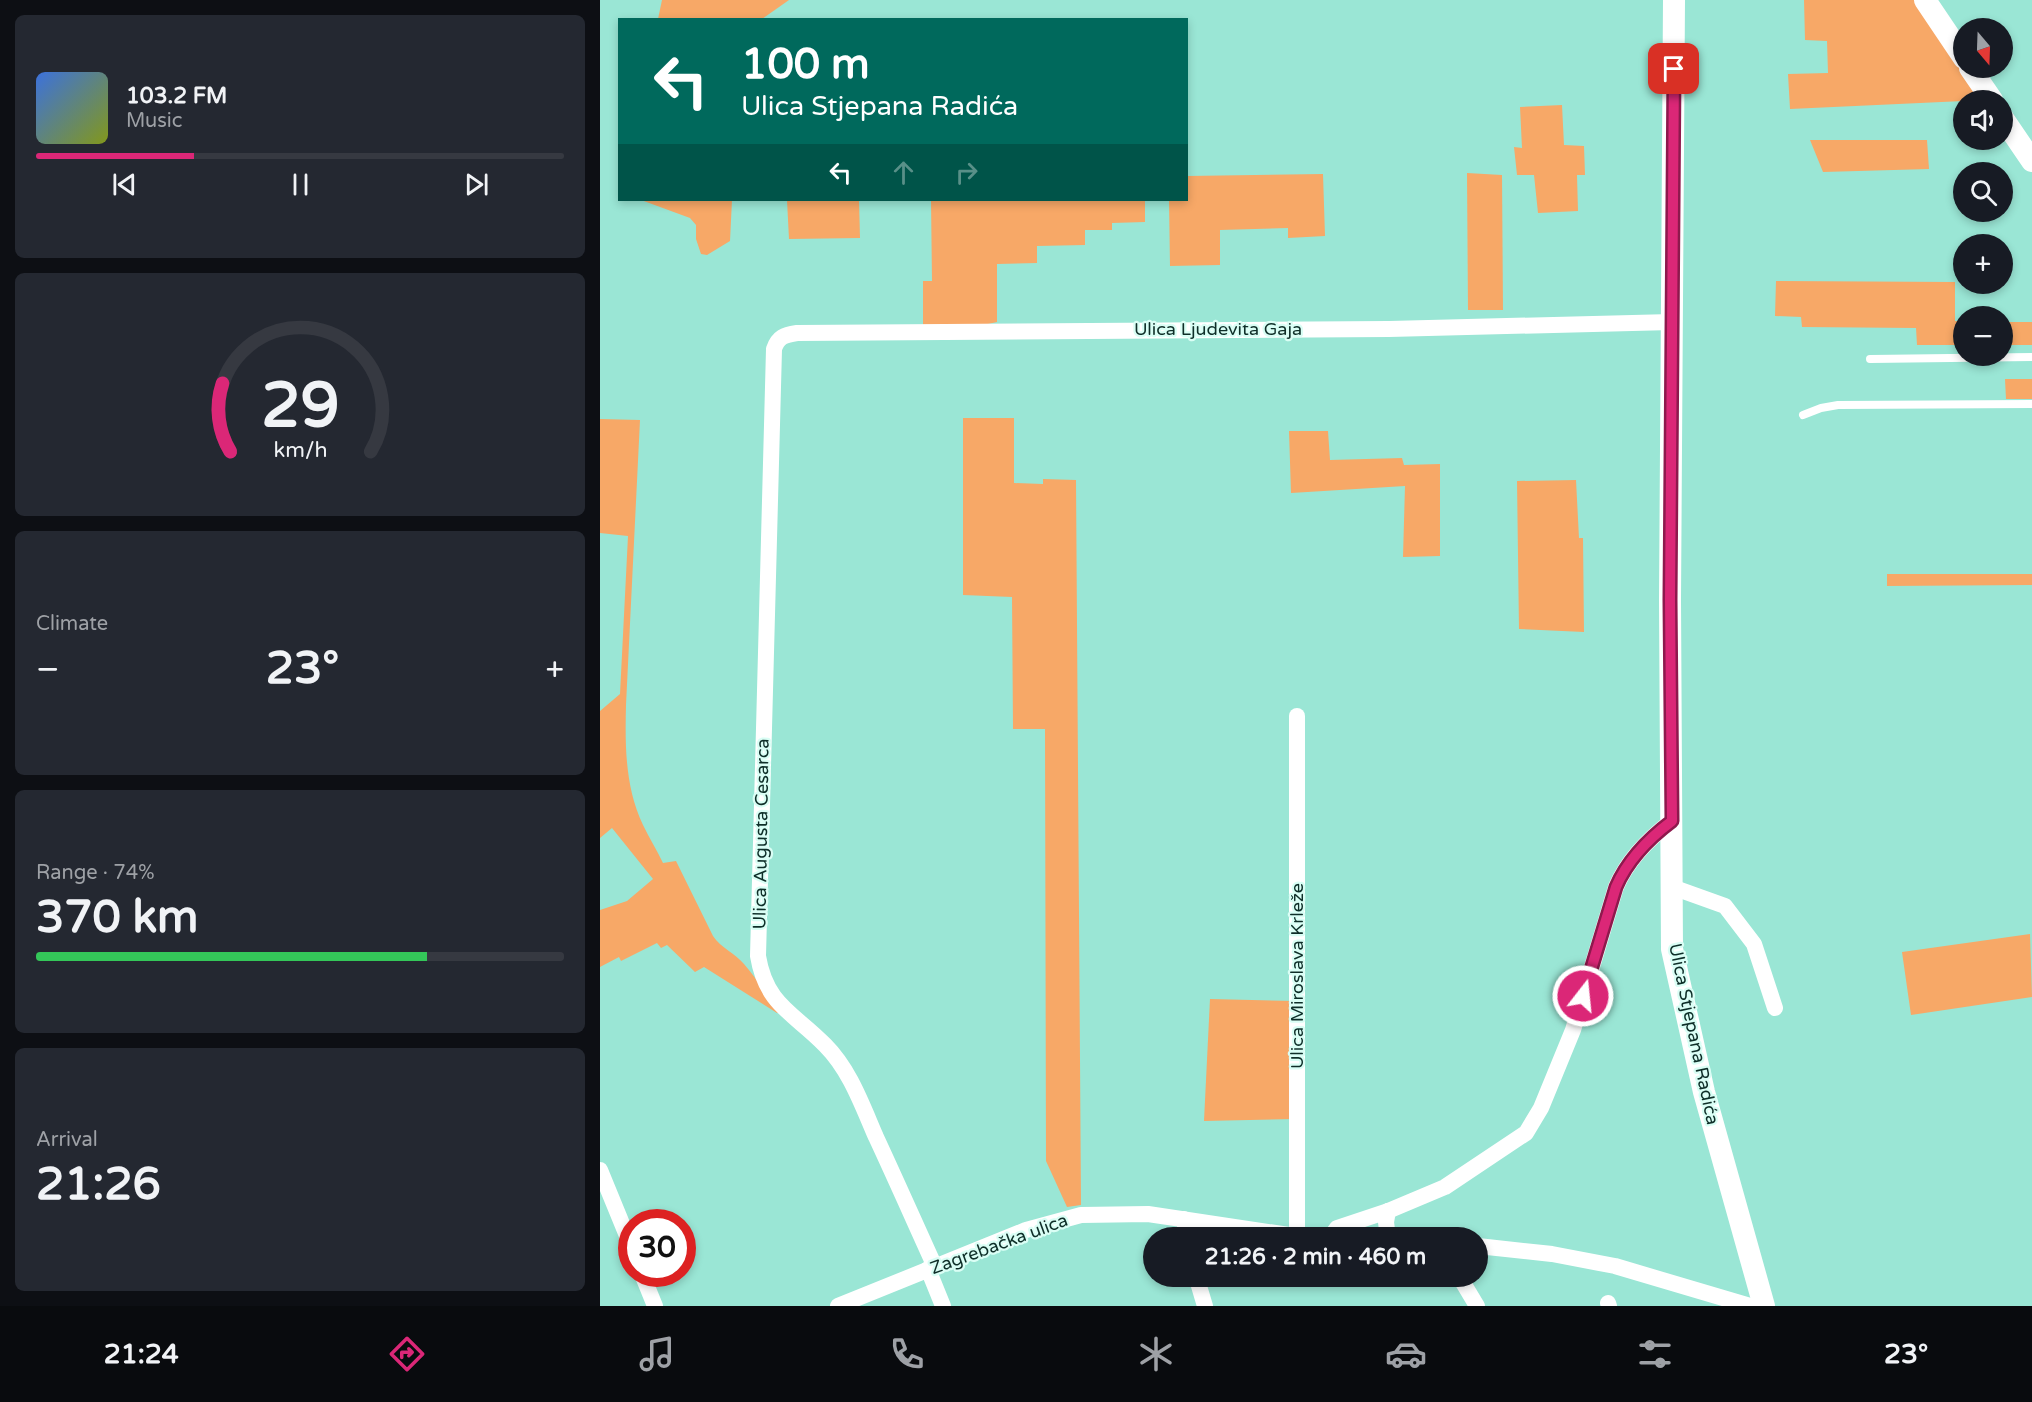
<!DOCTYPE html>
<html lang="en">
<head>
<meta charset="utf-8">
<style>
	:root { --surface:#171b24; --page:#242831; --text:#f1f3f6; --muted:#9ea1a6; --line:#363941; --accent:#db2777 }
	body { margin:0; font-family:"Varela Round",sans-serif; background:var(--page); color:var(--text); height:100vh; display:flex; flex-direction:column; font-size:22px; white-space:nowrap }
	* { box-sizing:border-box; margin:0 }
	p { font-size:20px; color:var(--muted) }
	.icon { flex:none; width:33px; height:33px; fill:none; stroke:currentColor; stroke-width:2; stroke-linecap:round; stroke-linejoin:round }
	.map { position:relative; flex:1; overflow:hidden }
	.panel { display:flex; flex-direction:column; gap:15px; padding:15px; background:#0d0f14; width:600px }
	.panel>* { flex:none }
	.banner { position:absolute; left:18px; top:18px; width:570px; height:183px; border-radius:0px; box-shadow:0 3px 9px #0003; background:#00695c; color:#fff; overflow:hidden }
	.needle { width:39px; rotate:161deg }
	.fabs { position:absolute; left:1353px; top:18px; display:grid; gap:12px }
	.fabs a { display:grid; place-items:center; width:60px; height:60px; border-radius:50%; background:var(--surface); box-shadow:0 3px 9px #0003; font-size:30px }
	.speed { position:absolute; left:18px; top:1209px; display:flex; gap:12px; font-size:30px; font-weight:700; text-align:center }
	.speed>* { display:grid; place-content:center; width:78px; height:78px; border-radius:50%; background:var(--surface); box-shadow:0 3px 9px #0003; line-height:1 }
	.speed .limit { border:9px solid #d22; background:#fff; color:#111 }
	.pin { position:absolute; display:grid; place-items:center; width:51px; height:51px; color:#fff; margin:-26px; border-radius:12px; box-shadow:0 3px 9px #0006 }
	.me { position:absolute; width:66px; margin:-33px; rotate:16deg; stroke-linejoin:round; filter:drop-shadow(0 0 4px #0008) }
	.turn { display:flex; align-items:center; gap:21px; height:126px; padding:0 24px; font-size:27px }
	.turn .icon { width:78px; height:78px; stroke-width:2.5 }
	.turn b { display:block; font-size:42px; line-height:51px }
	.lanes { display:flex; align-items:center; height:57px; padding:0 24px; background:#0003; justify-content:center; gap:30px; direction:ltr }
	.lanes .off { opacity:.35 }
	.big { font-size:45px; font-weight:700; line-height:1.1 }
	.panel .card { flex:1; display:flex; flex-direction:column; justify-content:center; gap:9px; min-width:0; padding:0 21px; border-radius:9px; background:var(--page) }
	.panel .dial { align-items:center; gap:0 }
	.dial svg { height:156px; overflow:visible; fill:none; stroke:var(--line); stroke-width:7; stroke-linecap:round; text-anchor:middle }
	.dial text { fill:var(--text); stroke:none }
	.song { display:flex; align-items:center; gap:18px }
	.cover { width:72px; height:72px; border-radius:9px; background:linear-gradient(135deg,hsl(220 70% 55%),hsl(70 70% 35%)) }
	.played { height:6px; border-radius:3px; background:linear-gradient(90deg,var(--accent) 30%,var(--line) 30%) }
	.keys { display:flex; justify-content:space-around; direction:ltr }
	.heat { display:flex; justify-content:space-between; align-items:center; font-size:33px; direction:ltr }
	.charge { height:9px; border-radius:4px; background:linear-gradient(90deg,#34c759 74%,var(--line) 0) }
	.trip { position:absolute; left:543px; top:1227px; width:345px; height:60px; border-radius:30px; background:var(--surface); box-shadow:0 3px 9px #0003; font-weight:700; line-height:60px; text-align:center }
	.tabs { display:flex; height:96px; justify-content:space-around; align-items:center; background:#090b0e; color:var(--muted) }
	.tabs .icon { width:42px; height:42px }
	.tabs .current { color:var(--accent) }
	.tabs b { font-size:27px; color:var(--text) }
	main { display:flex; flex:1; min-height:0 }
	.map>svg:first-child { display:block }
	.green { fill:#f7a867 }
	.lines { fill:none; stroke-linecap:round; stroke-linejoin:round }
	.lane { stroke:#fff; stroke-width:8 }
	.street { stroke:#fff; stroke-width:16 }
	.secondary { stroke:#fff; stroke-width:22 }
	.route-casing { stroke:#8e194d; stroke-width:15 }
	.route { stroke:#db2777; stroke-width:10 }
	.labels { text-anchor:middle; stroke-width:4.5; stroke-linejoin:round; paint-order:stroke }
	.street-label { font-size:18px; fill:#0e2e28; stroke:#dafef5 }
</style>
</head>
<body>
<main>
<section class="panel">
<div class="card">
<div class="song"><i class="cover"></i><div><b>103.2 FM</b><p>Music</p></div></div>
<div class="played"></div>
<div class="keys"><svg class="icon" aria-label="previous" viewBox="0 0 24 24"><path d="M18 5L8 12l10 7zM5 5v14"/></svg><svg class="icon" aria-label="pause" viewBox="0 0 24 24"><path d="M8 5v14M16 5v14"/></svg><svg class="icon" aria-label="next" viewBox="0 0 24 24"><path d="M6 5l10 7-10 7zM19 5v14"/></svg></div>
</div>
<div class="card dial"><svg viewBox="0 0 100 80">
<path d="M14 69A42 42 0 1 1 86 69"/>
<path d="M14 69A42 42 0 0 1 10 34" stroke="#db2777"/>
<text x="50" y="56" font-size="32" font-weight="700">29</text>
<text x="50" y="72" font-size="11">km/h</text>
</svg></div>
<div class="card"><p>Climate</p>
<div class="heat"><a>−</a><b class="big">23°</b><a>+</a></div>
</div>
<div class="card"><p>Range · 74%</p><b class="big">370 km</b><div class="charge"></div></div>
<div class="card"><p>Arrival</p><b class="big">21:26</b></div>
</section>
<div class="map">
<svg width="1432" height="1306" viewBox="0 0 1432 1306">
	<rect width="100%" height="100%" fill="#9ae6d5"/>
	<g class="green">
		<path d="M62,0H189L162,19H58Z"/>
		<path d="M1204,0H1318L1385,100L1190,109L1188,74L1228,73L1227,41L1205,40Z"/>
		<path d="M962,105L964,145L984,146L985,175H977L978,211L938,213L934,175H917L914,147L922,148L920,107Z"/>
		<path d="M1210,140H1327L1329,169L1223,172Z"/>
		<path d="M867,173L902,175L903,310H868Z"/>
		<path d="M723,174L725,236L688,238V228L620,230V265L570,266L569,200H586L587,176Z"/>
		<path d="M41,200H132L130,241L107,255L101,254L96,239V225L90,218Z"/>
		<path d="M187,200H259L260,238L189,239Z"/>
		<path d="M331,200H545V222L512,223V230H485V245L437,246V263L397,264V322L388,324L323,325V281H332Z"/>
		<path d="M1176,281L1355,282V321L1363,322V345H1317L1316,328L1202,327L1201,317L1175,316Z"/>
		<path d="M1402,322H1432V345H1403Z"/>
		<path d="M1405,379H1432V399H1406Z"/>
		<path d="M363,418H414V483L443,484V479L476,480L481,1205L467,1207L446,1161L445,729H413L412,597L363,595Z"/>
		<path d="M0,419L40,420L26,705C25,746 25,787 43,825C49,838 57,850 63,863L76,861L113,936C121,948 135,953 144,964C158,980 168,998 182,1013H177L104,967L95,972L67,945L61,948L57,943L21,961L19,957L0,967V910L27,901L53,879L12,828L0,838V711L20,694L28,536L0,533Z"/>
		<path d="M689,431H728L730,460L802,458L804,465L840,464V556L803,557L805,486L691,493Z"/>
		<path d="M976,480L979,538H983L984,632L919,629L917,481Z"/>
		<path d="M1287,574H1432V585L1287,586Z"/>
		<path d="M1430,934L1432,997L1311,1015L1302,952Z"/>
		<path d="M610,999L694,1001V1119L604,1121Z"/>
	</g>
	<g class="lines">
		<g class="lane">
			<path d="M1270,359L1432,357"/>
			<path d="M1203,415L1221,408L1238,405L1432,404"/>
		</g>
		<g class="street">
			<path d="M697,716V1236"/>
			<path d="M1072,887L1125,906L1154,944L1175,1008"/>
			<path d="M0,1170L32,1248"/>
			<path d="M788,1211L786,1222L788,1238"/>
			<path d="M584,1219L587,1238"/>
			<path d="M734,1238V1232L737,1228L788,1211L845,1187L926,1133L941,1108L973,1030L1016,887C1028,859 1048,839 1072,821"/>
			<path d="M878,1246L952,1254L1015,1266L1150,1306"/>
			<path d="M335,1267C315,1223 296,1180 276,1137C262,1105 250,1070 225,1045C194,1013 166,1005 158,956L174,349C178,337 184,335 197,333L789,329L1072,322"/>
			<path d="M328,1269L343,1306"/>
			<path d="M42,1274L55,1306"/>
			<path d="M596,1276L605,1306"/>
			<path d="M859,1276L877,1306"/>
			<path d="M1008,1303L1009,1306"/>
			<path d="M238,1306L426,1230L481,1215L548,1214L709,1238"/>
		</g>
		<g class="secondary">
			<path d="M1074,0L1070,600L1072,949L1104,1092L1164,1306"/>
			<path d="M1325,0L1364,58"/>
			<path d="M1370,68L1392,100"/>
			<path d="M1402,117L1432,161"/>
		</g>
	</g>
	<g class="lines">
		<defs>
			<path id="route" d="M983,996L1016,887C1028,859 1048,839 1072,821L1070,600L1074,69"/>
		</defs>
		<use href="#route" class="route-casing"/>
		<use href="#route" class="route"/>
	</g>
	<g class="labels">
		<g class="street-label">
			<text x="618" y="335">Ulica Ljudevita Gaja</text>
			<text transform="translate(161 834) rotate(-89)" y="6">Ulica Augusta Cesarca</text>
			<text transform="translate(697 976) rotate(-90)" y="6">Ulica Miroslava Krleže</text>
			<text transform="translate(1094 1034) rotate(78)" y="6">Ulica Stjepana Radića</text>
			<text transform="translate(399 1244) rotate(-20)" y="6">Zagrebačka ulica</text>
		</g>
	</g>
</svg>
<div class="fabs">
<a><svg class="needle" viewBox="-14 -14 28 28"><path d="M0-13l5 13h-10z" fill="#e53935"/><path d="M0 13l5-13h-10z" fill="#9ea1a6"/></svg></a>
<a><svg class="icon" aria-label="sound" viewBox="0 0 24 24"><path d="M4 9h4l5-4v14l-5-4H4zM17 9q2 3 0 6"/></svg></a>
<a><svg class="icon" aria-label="search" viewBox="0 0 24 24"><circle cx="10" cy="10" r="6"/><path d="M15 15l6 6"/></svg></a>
<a>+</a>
<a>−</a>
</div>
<div class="speed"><div class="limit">30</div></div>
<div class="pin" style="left:1074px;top:69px;background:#d93025"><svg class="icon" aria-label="arrive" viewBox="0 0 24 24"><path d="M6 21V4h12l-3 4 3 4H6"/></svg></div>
<svg class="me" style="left:983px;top:996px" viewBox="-20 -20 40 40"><circle r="17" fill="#db2777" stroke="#fff" stroke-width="3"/><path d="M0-11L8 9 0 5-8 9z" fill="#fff"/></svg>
<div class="trip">21:26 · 2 min · 460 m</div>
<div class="banner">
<div class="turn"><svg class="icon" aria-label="left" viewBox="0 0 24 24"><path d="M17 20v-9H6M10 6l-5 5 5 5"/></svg><div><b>100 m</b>Ulica Stjepana Radića</div></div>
<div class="lanes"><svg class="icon" aria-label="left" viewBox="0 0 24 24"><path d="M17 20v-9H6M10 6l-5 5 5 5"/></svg><svg class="icon off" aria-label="ahead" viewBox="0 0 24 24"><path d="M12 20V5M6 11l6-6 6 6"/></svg><svg class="icon off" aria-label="right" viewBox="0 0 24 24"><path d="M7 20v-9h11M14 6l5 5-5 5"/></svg></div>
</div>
</div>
</main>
<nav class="tabs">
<b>21:24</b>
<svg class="icon current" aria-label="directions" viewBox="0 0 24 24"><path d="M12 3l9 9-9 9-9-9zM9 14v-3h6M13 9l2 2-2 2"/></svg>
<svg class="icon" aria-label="music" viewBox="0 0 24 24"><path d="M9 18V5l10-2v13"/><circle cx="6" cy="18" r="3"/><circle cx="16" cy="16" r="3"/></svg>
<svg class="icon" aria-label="phone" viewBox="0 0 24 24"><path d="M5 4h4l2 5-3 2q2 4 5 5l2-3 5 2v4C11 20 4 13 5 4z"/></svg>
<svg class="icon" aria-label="climate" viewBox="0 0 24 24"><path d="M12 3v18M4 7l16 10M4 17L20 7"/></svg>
<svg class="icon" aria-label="car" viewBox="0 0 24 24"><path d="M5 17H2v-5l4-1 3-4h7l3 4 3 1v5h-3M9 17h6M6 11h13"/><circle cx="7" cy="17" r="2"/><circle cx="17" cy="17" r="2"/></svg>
<svg class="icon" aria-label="filters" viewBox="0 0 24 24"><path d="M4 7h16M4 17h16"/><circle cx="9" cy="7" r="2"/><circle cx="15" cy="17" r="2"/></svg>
<b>23°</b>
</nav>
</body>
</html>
